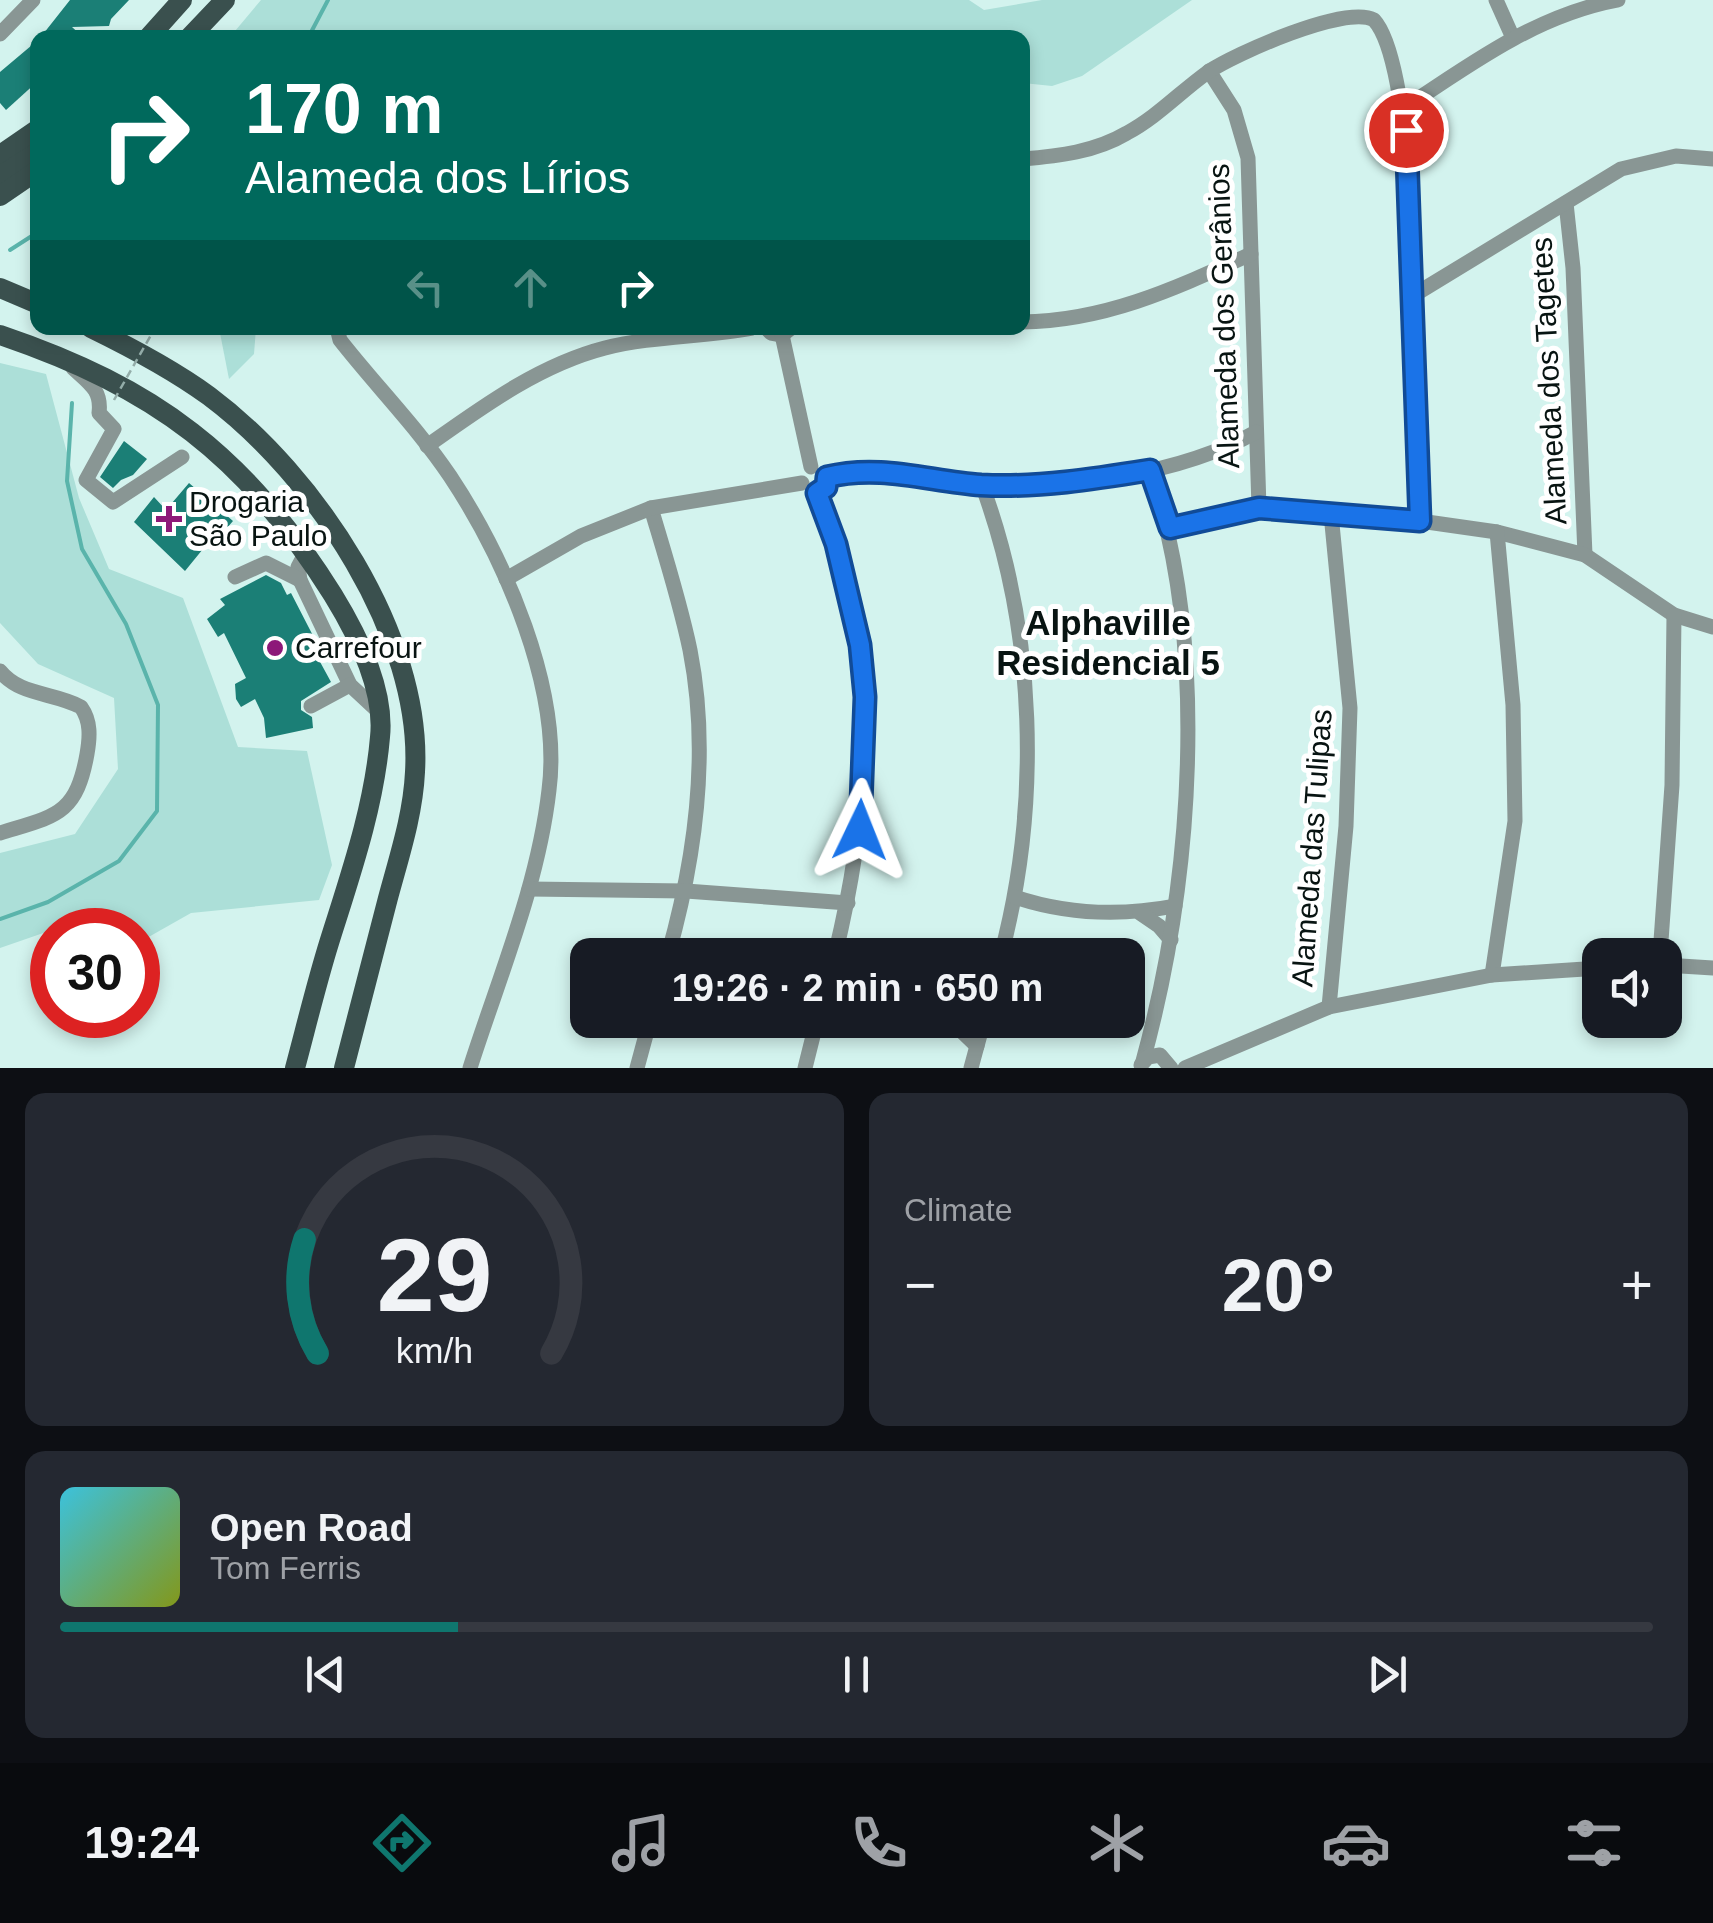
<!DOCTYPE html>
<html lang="en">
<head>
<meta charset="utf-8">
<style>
	:root { --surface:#171b24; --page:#242831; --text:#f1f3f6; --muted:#9ea1a6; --line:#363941; --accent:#0f766e }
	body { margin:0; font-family:Helvetica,sans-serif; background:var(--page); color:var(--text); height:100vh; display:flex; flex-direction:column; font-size:38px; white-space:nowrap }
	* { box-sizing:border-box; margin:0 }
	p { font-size:32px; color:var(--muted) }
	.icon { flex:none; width:55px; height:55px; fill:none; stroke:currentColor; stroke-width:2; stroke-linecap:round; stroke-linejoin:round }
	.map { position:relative; height:1068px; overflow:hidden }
	.sheet { display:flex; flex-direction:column; gap:25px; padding:25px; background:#0d0f14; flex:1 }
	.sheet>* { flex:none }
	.guide { position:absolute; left:30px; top:30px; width:1000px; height:305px; border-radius:20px; box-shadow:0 5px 15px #0003; background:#00695c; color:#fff; overflow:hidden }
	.buttons { position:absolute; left:1582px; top:938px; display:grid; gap:20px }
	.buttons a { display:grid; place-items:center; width:100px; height:100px; border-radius:20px; background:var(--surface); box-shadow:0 5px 15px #0003; font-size:50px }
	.speed { position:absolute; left:30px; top:908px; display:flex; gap:20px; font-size:50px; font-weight:700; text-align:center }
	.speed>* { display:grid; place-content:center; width:130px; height:130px; border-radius:50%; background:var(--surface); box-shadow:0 5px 15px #0003; line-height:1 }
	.speed .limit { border:15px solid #d22; background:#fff; color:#111 }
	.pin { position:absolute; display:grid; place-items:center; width:85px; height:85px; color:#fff; margin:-42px; border:5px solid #fff; border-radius:50%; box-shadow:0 2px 10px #0007 }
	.me { position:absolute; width:110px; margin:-55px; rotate:2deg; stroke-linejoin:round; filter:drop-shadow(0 0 8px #0008) }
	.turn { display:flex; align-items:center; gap:35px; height:210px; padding:0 50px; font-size:45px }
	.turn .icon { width:130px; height:130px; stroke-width:2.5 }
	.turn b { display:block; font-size:70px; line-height:85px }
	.lanes { display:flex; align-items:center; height:95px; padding:0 50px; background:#0003; justify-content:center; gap:50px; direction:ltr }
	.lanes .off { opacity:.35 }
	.big { font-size:75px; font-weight:700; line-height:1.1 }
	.sheet .tile { flex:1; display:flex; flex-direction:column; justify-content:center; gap:15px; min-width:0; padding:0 35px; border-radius:20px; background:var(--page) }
	.sheet .dial { align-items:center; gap:0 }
	.dial svg { height:260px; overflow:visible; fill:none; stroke:var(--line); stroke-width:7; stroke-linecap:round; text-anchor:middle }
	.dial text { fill:var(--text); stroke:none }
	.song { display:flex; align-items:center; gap:30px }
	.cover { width:120px; height:120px; border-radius:15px; background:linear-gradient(135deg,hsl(190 70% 55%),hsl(70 70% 35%)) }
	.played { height:10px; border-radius:5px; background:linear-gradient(90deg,var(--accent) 25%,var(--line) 25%) }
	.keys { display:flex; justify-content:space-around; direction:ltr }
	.heat { display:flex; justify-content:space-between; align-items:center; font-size:55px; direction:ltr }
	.sheet .tiles { flex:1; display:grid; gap:25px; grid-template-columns:1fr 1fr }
	.tile:last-child { grid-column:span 2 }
	.trip { position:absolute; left:570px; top:938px; width:575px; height:100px; border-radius:20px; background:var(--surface); box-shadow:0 5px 15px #0003; font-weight:700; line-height:100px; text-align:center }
	.tab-bar { display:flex; height:160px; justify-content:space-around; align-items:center; background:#090b0e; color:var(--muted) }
	.tab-bar .icon { width:70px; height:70px }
	.tab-bar .current { color:var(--accent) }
	.tab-bar b { font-size:45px; color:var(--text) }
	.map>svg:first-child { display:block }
	.green { fill:#acdfd8 }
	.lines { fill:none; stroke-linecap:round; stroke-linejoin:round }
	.stream { stroke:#5ab4ab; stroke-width:4 }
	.building { fill:#1b7f76 }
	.minor { stroke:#899694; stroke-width:15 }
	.major { stroke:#3a504e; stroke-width:20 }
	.path-bridge { stroke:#94ada9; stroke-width:2.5; stroke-dasharray:8 5; stroke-linecap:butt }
	.route-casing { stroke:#114b97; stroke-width:25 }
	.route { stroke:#1a73e8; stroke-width:18 }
	.poi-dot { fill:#8d1879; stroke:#fff; stroke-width:4 }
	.labels { text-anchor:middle; stroke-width:10; stroke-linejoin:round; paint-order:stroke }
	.street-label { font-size:30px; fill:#081412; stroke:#fff }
	.poi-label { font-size:30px; fill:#081412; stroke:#fff; text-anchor:start }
	.quarter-label { font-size:35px; font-weight:bold; fill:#081412; stroke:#fff }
</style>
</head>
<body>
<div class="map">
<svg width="1713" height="1068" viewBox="0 0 1713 1068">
	<rect width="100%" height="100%" fill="#d3f3ee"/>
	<g class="green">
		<path d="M261,0H969L984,10L1042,0H1192L1082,76L1052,86L1023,83L1022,38L230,37Z"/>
		<path d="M219,328H256L254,354L229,379Z"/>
		<path d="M0,363L46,374L79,498L109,569L183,598L238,747L307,751L332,865L319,900L191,913L138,943V930H52L0,948V853L75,834L118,769L114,698L38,664L0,623Z"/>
	</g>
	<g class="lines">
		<g class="stream">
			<path d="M308,38L328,0"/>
			<path d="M10,250L38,232"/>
			<path d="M0,919L48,902L119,861L157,811L158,705L126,624L82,549L67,481L72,403"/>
		</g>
	</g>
	<g class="building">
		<path d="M70,0H129L111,19L109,26L72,27L84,38H40Z"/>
		<path d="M38,40V81L6,110L0,103V72Z"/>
		<path d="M124,441L147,459L133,475L121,480L113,488L100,477Z"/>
		<path d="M189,483L233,521L220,536L216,533L185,571L134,522L154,497L166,510Z"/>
		<path d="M266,575L281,583L287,595L291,593L325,659L319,660L331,682L301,701V710L312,717L313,728L266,738L264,718L255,699L241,707L236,699L235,684L246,678L224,633L218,637L207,619L225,605L220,599Z"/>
	</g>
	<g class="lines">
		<g class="minor">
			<path d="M1496,0L1513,38"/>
			<path d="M0,34L33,0"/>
			<path d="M1209,71L1234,110L1248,158L1259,508"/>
			<path d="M1403,109C1470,64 1537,15 1618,0"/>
			<path d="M1022,159C1059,156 1095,152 1127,133C1157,117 1180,92 1208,72C1235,54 1346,4 1374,20C1422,72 1418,434 1420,521"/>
			<path d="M1566,203L1573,268L1585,555"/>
			<path d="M1414,295L1621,169L1676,156L1713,159"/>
			<path d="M1022,322C1106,321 1176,288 1251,254"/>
			<path d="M337,328L340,340C376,386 417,427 450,476C505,559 562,689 549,790C538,886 499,977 470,1068"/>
			<path d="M766,328L771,333L782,335L791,328"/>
			<path d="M782,335L811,467"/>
			<path d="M73,368C89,383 102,390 99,413L114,429L86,480L113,502L182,457"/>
			<path d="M427,446C482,407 539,365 605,348C652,336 703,337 752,328"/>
			<path d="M827,477C879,465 927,480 979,484C1064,491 1182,474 1256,432"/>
			<path d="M982,485C1036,631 1041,805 1001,955"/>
			<path d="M817,493C878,654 875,790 835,955"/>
			<path d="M651,508C665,555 680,602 690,650C710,752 696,856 668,955"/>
			<path d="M1170,528L1259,508L1420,521L1497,532L1585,555L1674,615L1713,627"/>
			<path d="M306,552L298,567L300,580L350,685L379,712"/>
			<path d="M235,577L266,563L300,580"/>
			<path d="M506,579L581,536L651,508L802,483"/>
			<path d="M0,671C20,696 53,692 81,707C91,721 90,737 87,754C76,816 55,816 0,833"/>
			<path d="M311,706L350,685"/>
			<path d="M529,889L686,891L848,903"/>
			<path d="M1015,897C1066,914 1122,916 1175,906"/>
			<path d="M1140,913L1159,926L1171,940"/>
			<path d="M1660,955L1672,785L1674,615"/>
			<path d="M1665,965L1713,968"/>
			<path d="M1492,975L1515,821L1513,705L1497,532"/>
			<path d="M1329,1007L1346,826L1350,708L1331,514"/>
			<path d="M950,1020L977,1046"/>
			<path d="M1143,1061C1192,881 1210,648 1150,470"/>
			<path d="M1141,1065L1148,1057L1160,1055L1171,1068"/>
			<path d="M637,1068L650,1020"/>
			<path d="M805,1068L817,1020"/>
			<path d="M971,1068L984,1020"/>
			<path d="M1185,1068L1329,1007L1492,975L1600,968"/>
		</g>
		<g class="major">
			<path d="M148,38L182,0"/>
			<path d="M189,38L225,0"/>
			<path d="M0,155L38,129"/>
			<path d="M0,176L38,152"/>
			<path d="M0,196L38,170"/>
			<path d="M0,288L38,304"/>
			<path d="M91,328C132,348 172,369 209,396C315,475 423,636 415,772C413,815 399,857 388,898C373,955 359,1011 344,1068"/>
			<path d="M0,335C156,388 245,455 333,595C357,634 385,690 380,737C374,808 350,876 329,943C316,985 306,1027 295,1068"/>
		</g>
		<path class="path-bridge" d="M114,400L151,335"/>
	</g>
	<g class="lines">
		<defs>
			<path id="route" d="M860,830L865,697L860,645L836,544L817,493L826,487L827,477C880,464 928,481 981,485C1038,488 1094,479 1150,470L1170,528L1259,508L1420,521L1406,130"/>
		</defs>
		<use href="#route" class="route-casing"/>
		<use href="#route" class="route"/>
	</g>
	<g class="poi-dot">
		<path d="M164 504h10v10h10v10h-10v10h-10v-10h-10v-10h10z"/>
		<circle cx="275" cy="648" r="10"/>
	</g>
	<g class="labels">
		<g class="street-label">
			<text transform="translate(1224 316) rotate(-92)" y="10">Alameda dos Gerânios</text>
			<text transform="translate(1549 381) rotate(-93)" y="10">Alameda dos Tagetes</text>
			<text transform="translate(1312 848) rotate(-86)" y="10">Alameda das Tulipas</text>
		</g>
		<g class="poi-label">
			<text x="189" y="512">Drogaria<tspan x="189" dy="34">São Paulo</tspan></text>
			<text x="295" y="658">Carrefour</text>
		</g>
		<g class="quarter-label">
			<text x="1108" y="635">Alphaville<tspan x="1108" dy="40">Residencial 5</tspan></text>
		</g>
	</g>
</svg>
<div class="buttons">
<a><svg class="icon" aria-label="sound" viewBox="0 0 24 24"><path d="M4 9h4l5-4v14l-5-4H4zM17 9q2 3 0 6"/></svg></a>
</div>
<div class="speed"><div class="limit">30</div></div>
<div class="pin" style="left:1406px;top:130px;background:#d93025"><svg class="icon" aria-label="arrive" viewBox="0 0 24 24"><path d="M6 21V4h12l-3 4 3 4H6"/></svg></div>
<svg class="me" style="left:860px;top:830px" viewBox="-20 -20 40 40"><path d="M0-17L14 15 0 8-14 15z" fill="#1a73e8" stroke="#fff" stroke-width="4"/></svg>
<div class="trip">19:26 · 2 min · 650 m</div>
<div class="guide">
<div class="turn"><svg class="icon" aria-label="right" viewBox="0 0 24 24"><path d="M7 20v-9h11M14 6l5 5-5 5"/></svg><div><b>170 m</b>Alameda dos Lírios</div></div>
<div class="lanes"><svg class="icon off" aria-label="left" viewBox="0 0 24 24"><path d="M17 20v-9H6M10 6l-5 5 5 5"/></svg><svg class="icon off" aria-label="ahead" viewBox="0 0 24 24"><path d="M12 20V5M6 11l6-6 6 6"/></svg><svg class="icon" aria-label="right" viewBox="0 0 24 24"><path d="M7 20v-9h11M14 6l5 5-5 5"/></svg></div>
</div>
</div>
<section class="sheet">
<div class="tiles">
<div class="tile dial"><svg viewBox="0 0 100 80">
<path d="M14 69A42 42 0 1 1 86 69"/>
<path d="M14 69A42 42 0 0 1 10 34" stroke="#0f766e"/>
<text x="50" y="56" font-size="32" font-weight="700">29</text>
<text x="50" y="72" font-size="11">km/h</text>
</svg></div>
<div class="tile"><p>Climate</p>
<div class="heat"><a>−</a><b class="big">20°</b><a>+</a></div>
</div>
<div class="tile">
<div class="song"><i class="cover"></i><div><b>Open Road</b><p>Tom Ferris</p></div></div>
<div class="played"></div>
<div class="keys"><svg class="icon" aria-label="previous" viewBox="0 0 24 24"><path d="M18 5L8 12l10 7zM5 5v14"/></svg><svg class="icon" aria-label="pause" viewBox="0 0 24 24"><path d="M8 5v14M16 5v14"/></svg><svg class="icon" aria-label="next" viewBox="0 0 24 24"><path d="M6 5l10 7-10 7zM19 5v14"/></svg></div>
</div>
</div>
</section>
<nav class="tab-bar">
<b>19:24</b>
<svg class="icon current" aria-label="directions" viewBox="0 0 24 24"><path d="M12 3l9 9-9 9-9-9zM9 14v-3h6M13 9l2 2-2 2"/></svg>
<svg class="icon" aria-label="music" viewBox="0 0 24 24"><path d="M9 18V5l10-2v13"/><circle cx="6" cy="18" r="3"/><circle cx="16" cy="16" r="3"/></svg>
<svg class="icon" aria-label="phone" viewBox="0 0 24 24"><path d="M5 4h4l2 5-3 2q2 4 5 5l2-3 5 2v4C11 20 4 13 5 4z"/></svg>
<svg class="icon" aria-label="climate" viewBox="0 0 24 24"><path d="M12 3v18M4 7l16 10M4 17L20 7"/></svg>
<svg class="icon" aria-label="car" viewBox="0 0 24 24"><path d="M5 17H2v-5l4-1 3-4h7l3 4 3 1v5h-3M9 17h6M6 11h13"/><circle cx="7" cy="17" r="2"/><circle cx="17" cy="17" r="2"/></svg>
<svg class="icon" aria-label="filters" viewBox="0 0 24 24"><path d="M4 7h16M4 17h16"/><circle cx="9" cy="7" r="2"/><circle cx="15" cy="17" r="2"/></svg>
</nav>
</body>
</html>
